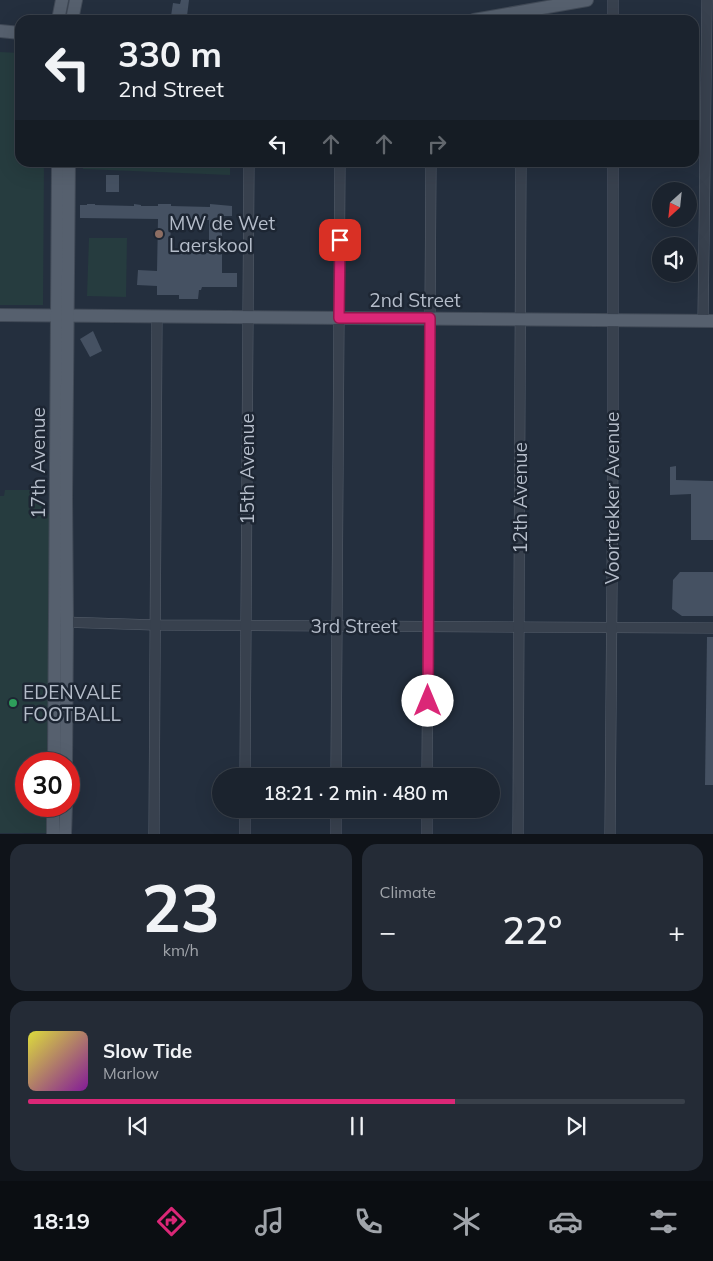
<!DOCTYPE html>
<html lang="en">
<head>
<meta charset="utf-8">
<style>
	:root { --surface:#1b232e; --page:#242b36; --text:#f1f3f6; --muted:#a0a4aa; --line:#39404a; --accent:#db2777 }
	body { margin:0; font-family:Mulish,sans-serif; background:var(--page); color:var(--text); height:100vh; display:flex; flex-direction:column; font-size:19px; white-space:nowrap }
	* { box-sizing:border-box; margin:0 }
	p { font-size:16px; color:var(--muted) }
	.icon { flex:none; width:28px; height:28px; fill:none; stroke:currentColor; stroke-width:2; stroke-linecap:round; stroke-linejoin:round }
	.map { position:relative; height:834px; overflow:hidden }
	.drawer { display:flex; flex-direction:column; gap:10px; padding:10px; background:#0f1319; flex:1 }
	.drawer>* { flex:none }
	.banner { position:absolute; left:15px; top:15px; width:684px; height:152px; border-radius:15px; box-shadow:0 5px 20px #0002,0 0 0 1px var(--line); background:#1b232e; color:var(--text); overflow:hidden }
	.needle { width:32px; rotate:207deg }
	.controls { position:absolute; left:652px; top:182px; display:grid; gap:10px }
	.controls a { display:grid; place-items:center; width:45px; height:45px; border-radius:50%; background:var(--surface); box-shadow:0 5px 20px #0002,0 0 0 1px var(--line); font-size:25px }
	.speed { position:absolute; left:15px; top:752px; display:flex; gap:10px; font-size:25px; font-weight:700; text-align:center }
	.speed>* { display:grid; place-content:center; width:65px; height:65px; border-radius:50%; background:var(--surface); box-shadow:0 5px 20px #0002,0 0 0 1px var(--line); line-height:1 }
	.speed .limit { border:8px solid #d22; background:#fff; color:#111 }
	.pin { position:absolute; display:grid; place-items:center; width:42px; height:42px; color:#fff; margin:-21px; border-radius:10px; box-shadow:0 2px 8px #0006 }
	.me { position:absolute; width:55px; margin:-28px; rotate:0deg; stroke-linejoin:round; filter:drop-shadow(0 0 4px #0008) }
	.turn { display:flex; align-items:center; gap:18px; height:105px; padding:0 20px; font-size:22px }
	.turn .icon { width:65px; height:65px; stroke-width:2.5 }
	.turn b { display:block; font-size:35px; line-height:42px }
	.lanes { display:flex; align-items:center; height:48px; padding:0 20px; background:#0003; justify-content:center; gap:25px; direction:ltr }
	.lanes .off { opacity:.35 }
	.big { font-size:38px; font-weight:600; line-height:1.1 }
	.drawer .widget { flex:1; display:flex; flex-direction:column; justify-content:center; gap:8px; min-width:0; padding:0 18px; border-radius:15px; background:var(--page) }
	.drawer .dial { align-items:center; gap:0 }
	.dial b { font-size:65px; line-height:1 }
	.song { display:flex; align-items:center; gap:15px }
	.cover { width:60px; height:60px; border-radius:8px; background:linear-gradient(135deg,hsl(60 70% 55%),hsl(290 70% 35%)) }
	.played { height:5px; border-radius:2px; background:linear-gradient(90deg,var(--accent) 65%,var(--line) 65%) }
	.keys { display:flex; justify-content:space-around; direction:ltr }
	.heat { display:flex; justify-content:space-between; align-items:center; font-size:28px; direction:ltr }
	.drawer .tiles { flex:1; display:grid; gap:10px; grid-template-columns:1fr 1fr }
	.widget:last-child { grid-column:span 2 }
	.trip { position:absolute; left:212px; top:768px; width:288px; height:50px; border-radius:25px; background:var(--surface); box-shadow:0 5px 20px #0002,0 0 0 1px var(--line); font-weight:600; line-height:50px; text-align:center }
	.tabs { display:flex; height:80px; justify-content:space-around; align-items:center; background:#0b0e12; color:var(--muted) }
	.tabs .icon { width:35px; height:35px }
	.tabs .active { color:var(--accent) }
	.tabs b { font-size:22px; color:var(--text) }
	.map>svg:first-child { display:block }
	.green { fill:#263c3f }
	.building { fill:#455162; fill-rule:evenodd }
	.lines { fill:none; stroke-linecap:round; stroke-linejoin:round }
	.minor-casing { stroke:#565f6c; stroke-width:11 }
	.major-casing { stroke:#414a57; stroke-width:14 }
	.minor { stroke:#38414e; stroke-width:10 }
	.major { stroke:#56606e; stroke-width:12 }
	.route-casing { stroke:#8e194d; stroke-width:12 }
	.route { stroke:#db2777; stroke-width:9 }
	.education-dot { fill:#8d6e63; stroke:#1d2633; stroke-width:2 }
	.leisure-dot { fill:#2e9e5b; stroke:#1d2633; stroke-width:2 }
	.labels { text-anchor:middle; stroke-width:5; stroke-linejoin:round; paint-order:stroke }
	.poi-label { font-size:19px; fill:#b4bcc9; stroke:#1d2633; text-anchor:start }
	.street-label { font-size:19px; fill:#b4bcc9; stroke:#1d2633 }
</style>
</head>
<body>
<div class="map">
<svg width="713" height="834" viewBox="0 0 713 834">
	<rect width="100%" height="100%" fill="#242f3e"/>
	<g class="green">
		<path d="M0,52L20,53V162L44,163L43,305H0Z"/>
		<path d="M83,162L230,163V175L83,169Z"/>
		<path d="M89,238H127L126,297L87,296Z"/>
		<path d="M5,490H38V502H46V516L52,512L48,679L47,764H26V806H47V833H0V496H4Z"/>
	</g>
	<g class="building">
		<path d="M181,0H189L187,16L180,15L179,18L171,16L173,3L180,4Z"/>
		<rect x="106" y="175" width="13" height="17"/>
		<path d="M87,204H95V205L134,206V204L141,205V206H158V204H171V206L210,207V204L232,206V216H222V273H237V287H202L201,290H199L198,299H179V295H157V286L137,285L138,270L157,271L158,219L80,218V205H87ZM171,220H209V253L170,252Z"/>
		<path d="M93,331L102,351L90,357L80,339Z"/>
		<path d="M676,466V480L713,481V540H691V494L670,495V467Z"/>
		<path d="M680,572H713V616H682L672,609L673,580Z"/>
		<path d="M707,637H713V785H705Z"/>
	</g>
	<g class="lines">
		<defs>
			<g id="minor">
				<path d="M613,20V0"/>
				<path d="M703,321L707,0"/>
				<path d="M62,622L155,625L713,628"/>
				<path d="M245,776L249,162"/>
				<path d="M336,776L340,162"/>
				<path d="M427,776L431,162"/>
				<path d="M154,834L157,316"/>
				<path d="M245,834V809"/>
				<path d="M336,834V809"/>
				<path d="M427,834V809"/>
				<path d="M518,834L521,162"/>
				<path d="M610,834L613,456V162"/>
			</g>
			<g id="major">
				<path d="M58,20L62,0"/>
				<path d="M72,20L76,0"/>
				<path d="M474,20L587,0"/>
				<path d="M0,31L20,33"/>
				<path d="M0,315L713,321"/>
				<path d="M54,764L58,162"/>
				<path d="M66,764L67,622L66,497L69,162"/>
				<path d="M53,834V806"/>
				<path d="M65,834L66,806"/>
			</g>
		</defs>
		<use href="#minor" class="minor-casing"/>
		<use href="#major" class="major-casing"/>
		<use href="#minor" class="minor"/>
		<use href="#major" class="major"/>
	</g>
	<g class="lines">
		<defs>
			<path id="route" d="M340,240L339,318H430L428,701"/>
		</defs>
		<use href="#route" class="route-casing"/>
		<use href="#route" class="route"/>
	</g>
	<circle class="education-dot" cx="159" cy="234" r="5"/>
	<circle class="leisure-dot" cx="13" cy="703" r="5"/>
	<g class="labels">
		<g class="poi-label">
			<text x="169" y="230">MW de Wet<tspan x="169" dy="22">Laerskool</tspan></text>
			<text x="23" y="699">EDENVALE<tspan x="23" dy="22">FOOTBALL</tspan></text>
		</g>
		<g class="street-label">
			<text x="415" y="307">2nd Street</text>
			<text transform="translate(38 463) rotate(-90)" y="7">17th Avenue</text>
			<text transform="translate(247 469) rotate(-90)" y="7">15th Avenue</text>
			<text transform="translate(520 498) rotate(-90)" y="7">12th Avenue</text>
			<text transform="translate(612 498) rotate(-90)" y="7">Voortrekker Avenue</text>
			<text x="354" y="633">3rd Street</text>
		</g>
	</g>
</svg>
<div class="controls">
<a><svg class="needle" viewBox="-14 -14 28 28"><path d="M0-13l5 13h-10z" fill="#e53935"/><path d="M0 13l5-13h-10z" fill="#a0a4aa"/></svg></a>
<a><svg class="icon" aria-label="sound" viewBox="0 0 24 24"><path d="M4 9h4l5-4v14l-5-4H4zM17 9q2 3 0 6"/></svg></a>
</div>
<div class="speed"><div class="limit">30</div></div>
<div class="pin" style="left:340px;top:240px;background:#d93025"><svg class="icon" aria-label="arrive" viewBox="0 0 24 24"><path d="M6 21V4h12l-3 4 3 4H6"/></svg></div>
<svg class="me" style="left:428px;top:701px" viewBox="-20 -20 40 40"><circle r="19" fill="#fff"/><path d="M0-13L10 11 0 6-10 11z" fill="#db2777"/></svg>
<div class="trip">18:21 · 2 min · 480 m</div>
<div class="banner">
<div class="turn"><svg class="icon" aria-label="left" viewBox="0 0 24 24"><path d="M17 20v-9H6M10 6l-5 5 5 5"/></svg><div><b>330 m</b>2nd Street</div></div>
<div class="lanes"><svg class="icon" aria-label="left" viewBox="0 0 24 24"><path d="M17 20v-9H6M10 6l-5 5 5 5"/></svg><svg class="icon off" aria-label="ahead" viewBox="0 0 24 24"><path d="M12 20V5M6 11l6-6 6 6"/></svg><svg class="icon off" aria-label="ahead" viewBox="0 0 24 24"><path d="M12 20V5M6 11l6-6 6 6"/></svg><svg class="icon off" aria-label="right" viewBox="0 0 24 24"><path d="M7 20v-9h11M14 6l5 5-5 5"/></svg></div>
</div>
</div>
<section class="drawer">
<div class="tiles">
<div class="widget dial"><b>23</b><p>km/h</p></div>
<div class="widget"><p>Climate</p>
<div class="heat"><a>−</a><b class="big">22°</b><a>+</a></div>
</div>
<div class="widget">
<div class="song"><i class="cover"></i><div><b>Slow Tide</b><p>Marlow</p></div></div>
<div class="played"></div>
<div class="keys"><svg class="icon" aria-label="previous" viewBox="0 0 24 24"><path d="M18 5L8 12l10 7zM5 5v14"/></svg><svg class="icon" aria-label="pause" viewBox="0 0 24 24"><path d="M8 5v14M16 5v14"/></svg><svg class="icon" aria-label="next" viewBox="0 0 24 24"><path d="M6 5l10 7-10 7zM19 5v14"/></svg></div>
</div>
</div>
</section>
<nav class="tabs">
<b>18:19</b>
<svg class="icon active" aria-label="directions" viewBox="0 0 24 24"><path d="M12 3l9 9-9 9-9-9zM9 14v-3h6M13 9l2 2-2 2"/></svg>
<svg class="icon" aria-label="music" viewBox="0 0 24 24"><path d="M9 18V5l10-2v13"/><circle cx="6" cy="18" r="3"/><circle cx="16" cy="16" r="3"/></svg>
<svg class="icon" aria-label="phone" viewBox="0 0 24 24"><path d="M5 4h4l2 5-3 2q2 4 5 5l2-3 5 2v4C11 20 4 13 5 4z"/></svg>
<svg class="icon" aria-label="climate" viewBox="0 0 24 24"><path d="M12 3v18M4 7l16 10M4 17L20 7"/></svg>
<svg class="icon" aria-label="car" viewBox="0 0 24 24"><path d="M5 17H2v-5l4-1 3-4h7l3 4 3 1v5h-3M9 17h6M6 11h13"/><circle cx="7" cy="17" r="2"/><circle cx="17" cy="17" r="2"/></svg>
<svg class="icon" aria-label="filters" viewBox="0 0 24 24"><path d="M4 7h16M4 17h16"/><circle cx="9" cy="7" r="2"/><circle cx="15" cy="17" r="2"/></svg>
</nav>
</body>
</html>
